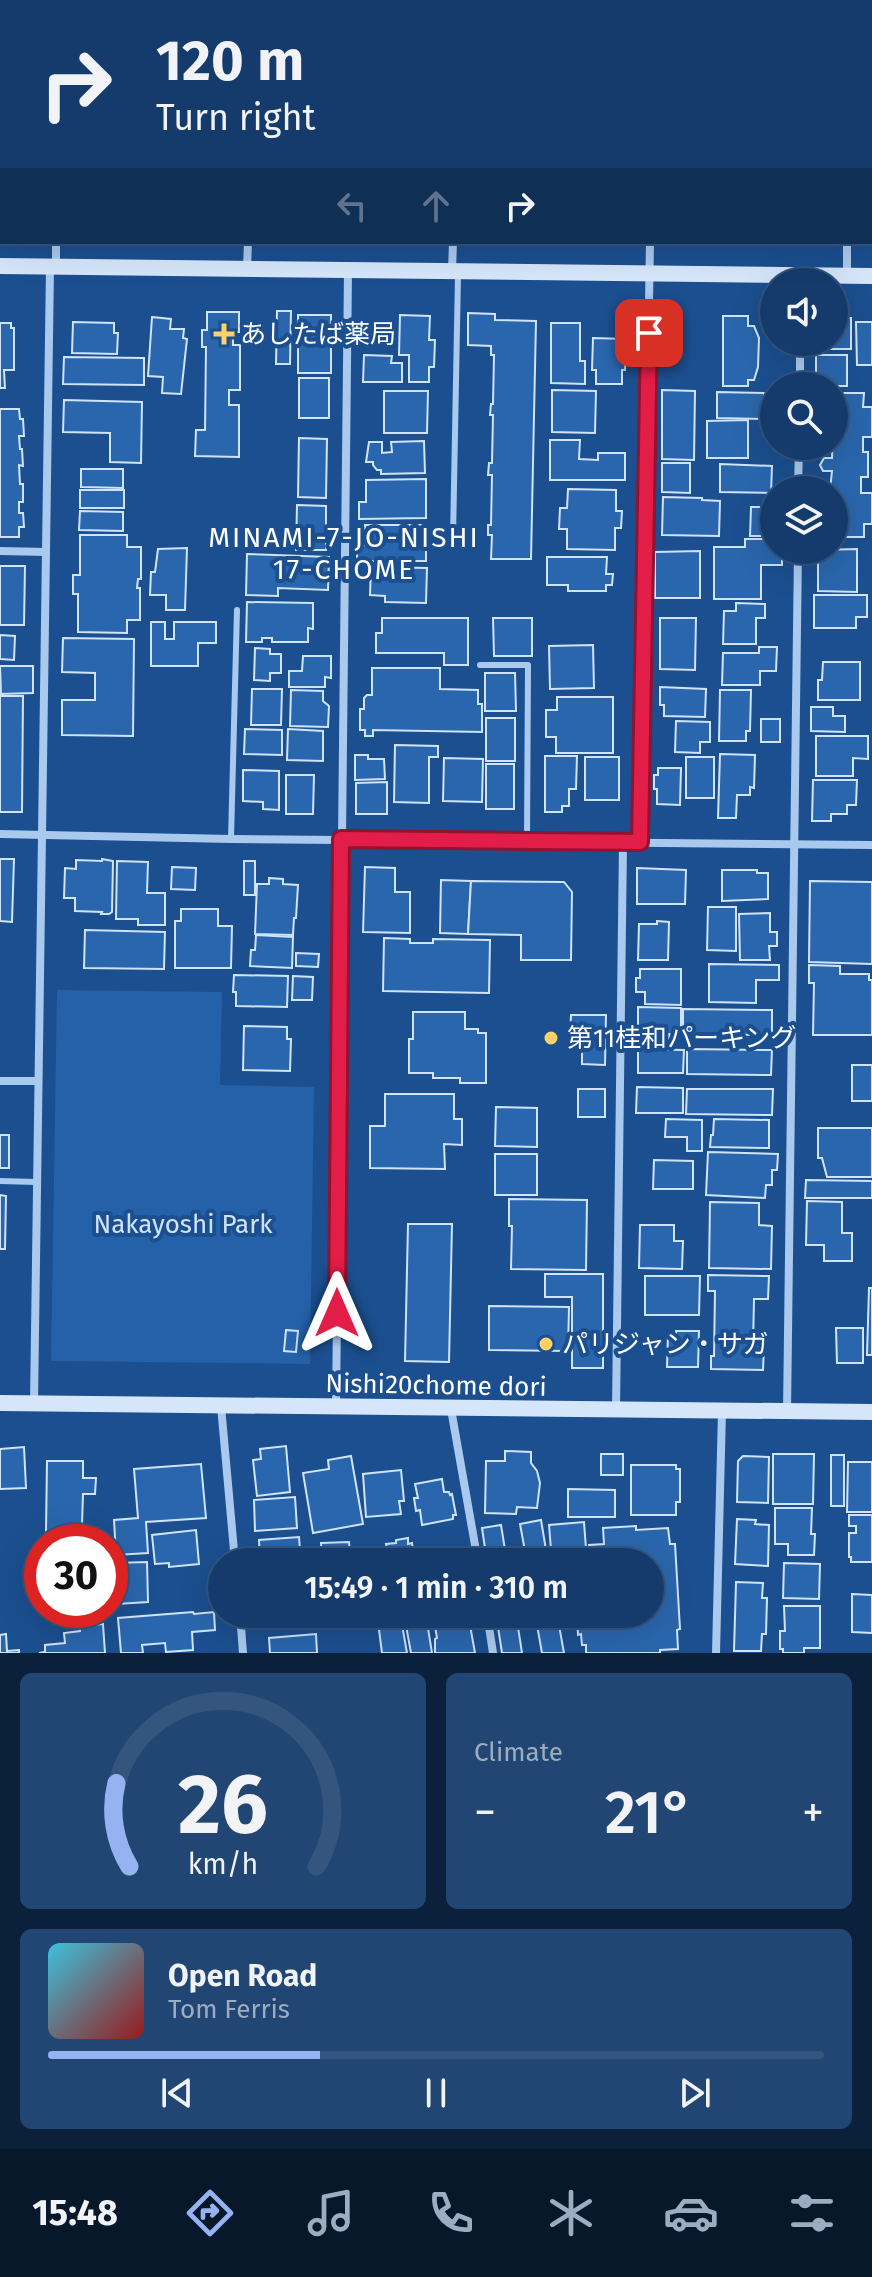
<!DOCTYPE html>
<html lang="en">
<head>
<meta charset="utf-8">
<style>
	:root { --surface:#143b6b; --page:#214673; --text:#f1f3f6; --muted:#9dadc1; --line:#33557e; --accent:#95b2f1 }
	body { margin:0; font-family:"Fira Sans","Noto Sans JP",sans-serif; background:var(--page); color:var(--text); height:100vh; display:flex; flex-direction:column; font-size:30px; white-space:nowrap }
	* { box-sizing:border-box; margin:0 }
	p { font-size:26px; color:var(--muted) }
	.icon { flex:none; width:44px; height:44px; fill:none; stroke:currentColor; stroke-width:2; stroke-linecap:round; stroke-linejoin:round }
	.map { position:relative; height:1653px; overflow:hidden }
	.drawer { display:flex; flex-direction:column; gap:20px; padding:20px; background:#0b203b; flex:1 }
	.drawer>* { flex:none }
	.top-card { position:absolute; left:0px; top:0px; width:872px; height:244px; box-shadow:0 8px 32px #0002,0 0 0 2px var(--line); background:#143b6b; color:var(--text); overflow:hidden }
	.fabs { position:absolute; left:760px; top:268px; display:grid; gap:16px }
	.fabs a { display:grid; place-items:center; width:88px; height:88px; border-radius:50%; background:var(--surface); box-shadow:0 8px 32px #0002,0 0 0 2px var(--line); font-size:40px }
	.speed { position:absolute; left:24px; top:1524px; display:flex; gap:16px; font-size:40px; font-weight:700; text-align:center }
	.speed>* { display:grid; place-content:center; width:104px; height:104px; border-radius:50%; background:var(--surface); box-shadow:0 8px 32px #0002,0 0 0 2px var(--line); line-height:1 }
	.speed .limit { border:12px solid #d22; background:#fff; color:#111 }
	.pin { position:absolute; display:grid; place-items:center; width:68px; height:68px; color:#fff; margin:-34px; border-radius:16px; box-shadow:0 4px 12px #0006 }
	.me { position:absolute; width:88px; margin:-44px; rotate:0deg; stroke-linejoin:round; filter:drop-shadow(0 0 6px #0008) }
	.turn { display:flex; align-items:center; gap:28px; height:168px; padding:0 24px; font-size:36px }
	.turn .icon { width:104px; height:104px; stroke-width:2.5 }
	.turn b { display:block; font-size:56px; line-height:68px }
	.lanes { display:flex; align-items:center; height:76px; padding:0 24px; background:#0003; justify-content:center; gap:40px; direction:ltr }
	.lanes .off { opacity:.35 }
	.big { font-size:60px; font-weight:600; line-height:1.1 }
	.drawer .widget { flex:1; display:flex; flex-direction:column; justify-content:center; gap:12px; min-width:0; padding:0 28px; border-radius:12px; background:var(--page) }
	.drawer .dial { align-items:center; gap:0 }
	.dial svg { height:208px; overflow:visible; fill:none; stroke:var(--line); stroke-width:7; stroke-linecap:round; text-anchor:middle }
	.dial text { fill:var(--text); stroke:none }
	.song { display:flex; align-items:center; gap:24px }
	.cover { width:96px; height:96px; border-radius:12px; background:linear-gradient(135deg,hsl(190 70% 55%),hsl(0 70% 35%)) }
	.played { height:8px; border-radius:4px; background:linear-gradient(90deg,var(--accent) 35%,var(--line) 35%) }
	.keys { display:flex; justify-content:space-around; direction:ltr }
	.heat { display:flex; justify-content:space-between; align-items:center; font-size:44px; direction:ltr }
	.drawer .tiles { flex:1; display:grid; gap:20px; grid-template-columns:1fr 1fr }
	.widget:last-child { grid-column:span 2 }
	.trip { position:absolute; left:208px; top:1548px; width:456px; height:80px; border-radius:40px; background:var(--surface); box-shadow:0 8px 32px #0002,0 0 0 2px var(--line); font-weight:600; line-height:80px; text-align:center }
	.dock { display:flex; height:128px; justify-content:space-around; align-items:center; background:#08182b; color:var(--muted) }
	.dock .icon { width:56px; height:56px }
	.dock .current { color:var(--accent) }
	.dock b { font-size:36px; color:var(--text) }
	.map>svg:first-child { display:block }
	.green { fill:#2461a8 }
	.building { fill:#2a66ad; stroke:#cfe3fa; stroke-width:2 }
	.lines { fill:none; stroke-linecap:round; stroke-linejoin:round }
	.lane { stroke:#a9c9ee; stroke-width:6 }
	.street { stroke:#a9c9ee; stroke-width:8 }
	.secondary { stroke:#d6e6fa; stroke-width:16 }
	.route-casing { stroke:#92132f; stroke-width:20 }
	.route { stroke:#e11d48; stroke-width:14 }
	.poi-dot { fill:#ffd166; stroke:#1b4f8f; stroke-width:3 }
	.labels { text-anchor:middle; stroke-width:8; stroke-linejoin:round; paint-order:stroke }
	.poi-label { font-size:26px; fill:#fff; stroke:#1b4f8f; text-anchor:start }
	.park-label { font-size:26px; fill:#cfe3fa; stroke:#1b4f8f }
	.street-label { font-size:26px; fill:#fff; stroke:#1b4f8f }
	.neighbourhood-label { font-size:28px; letter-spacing:2px; fill:#fff; stroke:#1b4f8f }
</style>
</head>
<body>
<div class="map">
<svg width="872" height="1653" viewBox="0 0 872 1653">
	<rect width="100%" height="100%" fill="#1b4f8f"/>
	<path class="green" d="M57,990L222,992L220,1085L314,1087L310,1364L51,1361Z"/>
	<g class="building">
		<rect x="352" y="0" width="62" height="2"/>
		<rect x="554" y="0" width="75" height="2"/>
		<rect x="771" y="0" width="55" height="2"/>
		<rect x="870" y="165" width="2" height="68"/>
		<rect x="0" y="170" width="2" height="55"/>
		<path d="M277,311H291L290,364H276Z"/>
		<path d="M207,312H239V332H233V345H240V390H229V405H239V457L195,456L196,430H205L206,347H202V330H207Z"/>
		<path d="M468,313L495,314V320L536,321L531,559H491L492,535H488V525H491L492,475H488L489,463H492L493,415H490L491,404H493L494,355H491V346L468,345Z"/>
		<rect x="298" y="315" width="33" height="58"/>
		<path d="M400,315L430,316L429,340H435L434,367H429V382H409V355H399Z"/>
		<path d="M723,316H748V326H754L759,338L758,367L754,380H748V386H723Z"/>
		<path d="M152,317L171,319L170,329H184L183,338L187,339L181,394L162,393L163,377L148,376Z"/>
		<path d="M834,318H851V349H817L816,342H834Z"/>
		<path d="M73,322L114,323V333H118L117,354L72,353Z"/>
		<path d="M856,322H872V365H857Z"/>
		<path d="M0,323H11V328H14V370H4L5,388H0Z"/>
		<path d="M551,323H580V361H585V384L551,383Z"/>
		<path d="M593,338L626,339L625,370H622V384H596V370H592Z"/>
		<path d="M364,355L392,356L391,363H402V382H363Z"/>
		<rect x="816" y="355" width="31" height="31"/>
		<path d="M64,357L144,358V385L63,384Z"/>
		<rect x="299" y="378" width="30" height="40"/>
		<path d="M552,390L596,391L595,433L552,432Z"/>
		<path d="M662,390L695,391L694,460L662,459Z"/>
		<path d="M384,391H428L427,433H384Z"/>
		<path d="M717,392L764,393L763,419L717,418Z"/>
		<path d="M834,393H864L863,407H872V437H863V452H868V477H861V493H872V524H864V537H834V490H830L832,471H823L820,465L824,458H832Z"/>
		<path d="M64,400L142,402L141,463L110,462V433L63,432Z"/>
		<path d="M0,409H19L20,419H23L24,436H19L20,449H22L23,466L19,465L20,484H23V502H19V513H23L24,527H19V537H0Z"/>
		<path d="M748,420V458H707V421Z"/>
		<path d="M299,438L327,439L326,498L298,497Z"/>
		<path d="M550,440H580L579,459L598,460V453H625V480H550Z"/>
		<path d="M424,441L425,473L381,474V470H377L373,465V462H366L369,442H382V453L392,452L391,442Z"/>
		<path d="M662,463H690V493L662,492Z"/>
		<path d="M720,464L772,466L771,493L720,492Z"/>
		<path d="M81,469H123V488L81,487Z"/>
		<path d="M426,479V518L359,519V502H366V480Z"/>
		<path d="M568,489L616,490V511H622L621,528H615V550L567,549V529H559L560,508H567Z"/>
		<rect x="80" y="490" width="44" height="18"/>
		<path d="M663,497L702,498V500L720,501L719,536L662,535Z"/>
		<path d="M297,505L326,506V550H296Z"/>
		<path d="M751,507H774V536H750Z"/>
		<path d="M80,511L123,512V531L79,530Z"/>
		<path d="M365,525H426V561H357V546L365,545Z"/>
		<path d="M80,535H127V547H141V579H138L137,588H140V620H127V633L78,632V594H73V575H80Z"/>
		<path d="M745,539H774V550H782V565H761V599H714V547H745Z"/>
		<path d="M187,548L185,610H166V595H150L151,572H155L158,549Z"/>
		<path d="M857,549V592L818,591V550Z"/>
		<path d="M700,551V598H655V552Z"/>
		<path d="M247,554L329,557L328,590L278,588V596L246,595Z"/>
		<path d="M547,557H607L606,574H613L612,585H606V591H568V585H547Z"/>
		<path d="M0,566H25L24,625H0Z"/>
		<path d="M371,567L427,568L426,603L385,602V596L370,595Z"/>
		<path d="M814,595H867V617H856V628H814Z"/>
		<path d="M247,602L313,603V629L308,628V642H272V638H262V642H246Z"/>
		<path d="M736,603L765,604V618H756V644H723L724,611H736Z"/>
		<path d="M382,618H468V665H444V653H376V633H382Z"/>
		<path d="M493,618H532V656H494Z"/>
		<path d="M660,618H696L695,670L660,669Z"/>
		<path d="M151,622H165V639H174V622H216V643H198V666H151Z"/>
		<path d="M0,635L15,636L14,660L0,659Z"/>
		<path d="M63,638L134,639L133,736L62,735V700H95V673L62,672Z"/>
		<path d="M593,645L594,688L550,689L549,646Z"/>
		<path d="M759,647H777L776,671H760V685H722L723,653H759Z"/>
		<path d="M255,648L270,649V654H281V673H270V681L254,680Z"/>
		<path d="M303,656H331V678L325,677V687H289V671H302Z"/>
		<path d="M823,662H860V700H818V680H822Z"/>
		<path d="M0,666H33V693L1,694Z"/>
		<path d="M372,668H440V689L478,690V704H482V732L373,730V736H365V730H360V709H364V698L367,695H372Z"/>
		<path d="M485,673H515L516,711H485Z"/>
		<path d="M660,687L706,689L705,717L664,716V705H660Z"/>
		<path d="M252,689H282L281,725H251Z"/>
		<path d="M291,690L323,691V701L329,706L328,727L290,726Z"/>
		<path d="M720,690H751L750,731H746V741H719Z"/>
		<path d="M0,696H23L22,812H0Z"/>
		<path d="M557,697H613V753H556V737H546V710H557Z"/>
		<path d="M811,707H833V716H845V732L811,731Z"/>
		<rect x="486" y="718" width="29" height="43"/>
		<rect x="761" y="719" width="19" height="23"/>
		<path d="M676,721L710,722V742H700V753L675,752Z"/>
		<path d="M245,729L282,730V755L244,754Z"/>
		<path d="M288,729L323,731V761L287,760Z"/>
		<path d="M816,736H868V759L853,758V776H816Z"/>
		<path d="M395,745L438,746V757H429V803L394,802Z"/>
		<path d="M720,754L755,755L754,788L750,787V795H737L736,818H718Z"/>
		<path d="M355,755H368V759H384L385,779L355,780Z"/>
		<path d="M545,756H577L576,789H569V806H562V812H545Z"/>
		<rect x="585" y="757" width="34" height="43"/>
		<rect x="686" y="757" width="28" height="41"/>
		<path d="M444,758L483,759L482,802L443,801Z"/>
		<rect x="486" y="764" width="28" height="45"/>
		<path d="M658,768H681L680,805L657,804V789H654V775H658Z"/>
		<path d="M243,770L279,771V810L263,809V802L243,801Z"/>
		<path d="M286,775H314L313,814H286Z"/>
		<path d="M813,780H857L856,805H847V814H831V821H812Z"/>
		<path d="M387,782V814H356V783Z"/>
		<path d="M0,859H14L12,922L0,921Z"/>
		<path d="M102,859L113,861L112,912L109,914H101L102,912L75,911V898H64L65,868L76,869V860L102,861Z"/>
		<path d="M117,861L148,862L147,893H165V925H138V919H116Z"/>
		<rect x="244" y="861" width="11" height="34"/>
		<path d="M172,867L196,868L195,890L171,889Z"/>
		<path d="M365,867L395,868V892H410V933L363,932Z"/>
		<path d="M637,868L686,870L685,904H637Z"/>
		<path d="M722,870H757V873H768V899L722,901Z"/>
		<path d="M269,878L283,879V884L298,885L296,918H294L293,935L255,934L257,884H269Z"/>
		<path d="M441,880L471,881L468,934L440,933Z"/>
		<path d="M471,881L564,882L572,892L571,960H521V935L468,934Z"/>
		<path d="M810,881L872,882V964L809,962Z"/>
		<path d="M708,907H736V951L707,950Z"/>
		<path d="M181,909H218V926H232L231,968H175V921H181Z"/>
		<path d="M770,913V932H777V946H769L770,960H740L739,914Z"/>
		<path d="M657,921L669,922L668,960H638L639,924H657Z"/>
		<path d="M85,930L165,932L164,969L84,968Z"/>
		<path d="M256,935L293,937L292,968L250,966L251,950H255Z"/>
		<path d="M384,938L410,939V943H433V939L490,940L489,993L383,991Z"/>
		<path d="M296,953L319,954L318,967L296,966Z"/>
		<path d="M709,964L779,965V980H756V1003L709,1002Z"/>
		<path d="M809,965L840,966V974H869V980H872V1035H813L814,983H809Z"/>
		<path d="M640,969H681V1005L645,1004V992H636V978H640Z"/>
		<path d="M234,975L288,976L287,1007L236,1006V992H233Z"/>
		<path d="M293,976L313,977L312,1000H292Z"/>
		<path d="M638,1007L681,1008V1035L669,1034V1043H653V1034H638Z"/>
		<path d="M683,1009L772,1010V1035L683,1034Z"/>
		<path d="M413,1012H465V1029H478V1033H486V1083H460V1078H433V1073H409V1039H413Z"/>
		<path d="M571,1015H606L605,1065L582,1064V1041H570Z"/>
		<path d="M244,1026L287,1027V1039H291L290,1071L243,1070Z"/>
		<path d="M638,1049L684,1050L683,1073H638Z"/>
		<path d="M687,1049L772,1050L771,1075L687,1074Z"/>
		<rect x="852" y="1065" width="20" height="36"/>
		<path d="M637,1087L683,1088V1113H636Z"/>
		<rect x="578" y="1089" width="27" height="28"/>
		<path d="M687,1089H773L772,1115L686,1114Z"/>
		<path d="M385,1094H454V1119H462V1145L444,1144L445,1169L370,1168V1126H385Z"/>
		<path d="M496,1107L537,1108V1147L495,1146Z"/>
		<path d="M666,1119L702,1120V1151H687V1137H665Z"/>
		<path d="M714,1119L769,1120V1148L710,1147L711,1135H713Z"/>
		<path d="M818,1128H872V1177H827L822,1158H818Z"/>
		<rect x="0" y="1135" width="9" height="33"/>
		<path d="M708,1152L778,1154L777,1170H772V1185H766L765,1198L706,1195Z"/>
		<rect x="495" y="1154" width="42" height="41"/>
		<path d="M654,1160L693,1161V1189H653Z"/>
		<path d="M806,1180L872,1181V1198H805Z"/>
		<path d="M0,1195L6,1196L5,1249H0Z"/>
		<path d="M509,1199L587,1200L586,1270L511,1269L512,1226H509Z"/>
		<path d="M807,1201L842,1202V1233H852V1261H824V1245H806Z"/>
		<path d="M710,1202L759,1203V1225L772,1226L771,1269L709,1268Z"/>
		<path d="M408,1224H452L449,1362L405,1361Z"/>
		<path d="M640,1225H674V1241H683L682,1269L639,1268Z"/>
		<path d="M545,1274H603V1368H572V1297H545Z"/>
		<path d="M708,1275L769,1276L768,1299H754L753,1346H764L763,1370L711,1369V1356H714L715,1291H708Z"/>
		<path d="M645,1276H700L699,1315H645Z"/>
		<path d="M869,1288H872V1355H867Z"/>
		<path d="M489,1306L569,1307L568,1351L489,1350Z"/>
		<path d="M836,1328H863V1363H837Z"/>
		<path d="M286,1330L298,1331L296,1352L284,1351Z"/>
		<path d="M676,1331H699L698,1367H667L668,1334H676Z"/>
		<path d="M286,1446L290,1492L257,1496L253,1460L261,1459L260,1449Z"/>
		<path d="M24,1447L26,1488L0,1489V1449Z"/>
		<path d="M505,1451L531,1452V1463L537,1471L540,1483L537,1508L517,1507L516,1514L485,1513L486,1461H505Z"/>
		<rect x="601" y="1454" width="22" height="21"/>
		<path d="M773,1454H814L813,1504H773Z"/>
		<rect x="831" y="1455" width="13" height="51"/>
		<path d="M351,1456L363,1524L313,1533L303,1473L329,1469L328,1460Z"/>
		<path d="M743,1456L769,1457L768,1503L737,1502L738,1461Z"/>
		<path d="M47,1461H83V1478H96L95,1494H83L82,1525H62V1532H46Z"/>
		<path d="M848,1462H872V1512H847Z"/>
		<path d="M201,1464L206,1518L146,1522L148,1553L116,1555L114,1520L138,1518L134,1469Z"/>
		<path d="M631,1465H676V1469H680V1502H676V1515H631Z"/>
		<path d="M401,1470L404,1501H399L401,1514L366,1517L363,1474Z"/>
		<path d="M442,1479L444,1492H449L450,1495L452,1494L456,1515H453V1519L422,1525L420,1510L416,1511L414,1498H418L415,1484Z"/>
		<path d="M568,1489L615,1490V1517H568Z"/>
		<path d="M295,1497L297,1528L255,1531L254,1500Z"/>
		<path d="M775,1508H812L811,1534H815L814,1555H788V1544H775Z"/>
		<path d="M849,1515H872V1562H851V1557H849V1533H856V1526H849Z"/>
		<path d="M737,1519L756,1520L755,1524L769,1525L768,1566L735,1564Z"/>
		<path d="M541,1520L548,1562H527L520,1524Z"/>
		<path d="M584,1522L587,1562H552L549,1525Z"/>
		<path d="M501,1525L507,1562H487L482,1528Z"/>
		<path d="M636,1526V1530L668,1528L670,1544H675L680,1629L677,1630L678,1649L660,1650V1653H586V1645H582L581,1634L578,1635L577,1614H650V1562H590L589,1545L604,1544L603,1528Z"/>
		<path d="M196,1530L199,1564L169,1567V1563L155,1564L152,1535Z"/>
		<path d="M95,1535V1542H46L69,1540V1536Z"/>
		<path d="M299,1537L301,1562H260L259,1540Z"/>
		<path d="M408,1538V1544L412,1543L413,1551L415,1550L416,1562H357L356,1556L371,1554V1549L387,1548L386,1544L396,1543V1540Z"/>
		<path d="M349,1542L351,1562H322L321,1543Z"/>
		<path d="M147,1562L148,1602L117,1604L115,1563Z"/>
		<path d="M784,1563L820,1564L819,1599L783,1598Z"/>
		<path d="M736,1582L763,1583L762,1598H767L766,1634H762L761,1651H734Z"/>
		<path d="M852,1594L872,1595V1633L852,1632Z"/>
		<path d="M784,1606H820V1648H804V1653H783V1649H780V1631H785Z"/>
		<path d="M193,1612L194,1614L214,1612L215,1630L192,1632L193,1650L166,1652L165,1643L142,1645L143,1653H121L118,1618Z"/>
		<path d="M264,1614H312L313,1625L289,1628V1623L266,1626Z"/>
		<path d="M433,1614H468L475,1653H435V1639L437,1638Z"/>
		<path d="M496,1614H516L522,1653H502Z"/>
		<path d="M535,1614H557L564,1653H542Z"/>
		<path d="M426,1616L432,1653H411L405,1620Z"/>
		<path d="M401,1619L407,1653H382L378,1622Z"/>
		<path d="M103,1624L105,1653H39L45,1652V1645L65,1643L64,1633L80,1631V1626Z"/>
		<path d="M6,1634L7,1651L19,1650V1653H0V1635Z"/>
		<path d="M316,1634L317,1653H270L269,1638Z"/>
	</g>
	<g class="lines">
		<g class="lane">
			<path d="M453,539L458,275"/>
			<path d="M480,665H528L527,840"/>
			<path d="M231,839L237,610"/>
			<path d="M0,1181L36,1182"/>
		</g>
		<g class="street">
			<path d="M60,2V0"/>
			<path d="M252,2V0"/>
			<path d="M453,2V0"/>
			<path d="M653,2V0"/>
			<path d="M851,2V0"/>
			<path d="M56,266V242"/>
			<path d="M247,268L248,242"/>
			<path d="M452,271L453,242"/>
			<path d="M847,275V242"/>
			<path d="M800,386V342"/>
			<path d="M798,490L799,446"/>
			<path d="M0,551L46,552"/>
			<path d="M0,834L231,839L872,845"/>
			<path d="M640,842L650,242"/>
			<path d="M0,1081H37"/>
			<path d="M34,1403L50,267"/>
			<path d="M221,1406L235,1562"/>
			<path d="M336,1407L348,270"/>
			<path d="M451,1409L478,1562"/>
			<path d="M616,1409L623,842"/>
			<path d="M787,1412L798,550"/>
			<path d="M240,1614L243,1653"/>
			<path d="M487,1614L493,1653"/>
			<path d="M716,1653L722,1411"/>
		</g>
		<g class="secondary">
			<path d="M0,266L872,276"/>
			<path d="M0,1403L872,1412"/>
		</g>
	</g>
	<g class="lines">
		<defs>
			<path id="route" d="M337,1313L341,839L640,842L649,333"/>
		</defs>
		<use href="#route" class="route-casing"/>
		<use href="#route" class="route"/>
	</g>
	<g class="poi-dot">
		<path d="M220 322h8v8h8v8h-8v8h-8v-8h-8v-8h8z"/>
		<circle cx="551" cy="1038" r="8"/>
		<circle cx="546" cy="1344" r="8"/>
	</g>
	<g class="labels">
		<g class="poi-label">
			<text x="240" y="343">あしたば薬局</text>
			<text x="567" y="1047">第11桂和パーキング</text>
			<text x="562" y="1353">パリジャン・サガ</text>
		</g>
		<g class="park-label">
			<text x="183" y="1233">Nakayoshi Park</text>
		</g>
		<g class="street-label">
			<text transform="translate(436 1385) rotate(1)" y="9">Nishi20chome dori</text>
		</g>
		<g class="neighbourhood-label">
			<text x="344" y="547">MINAMI-7-JO-NISHI<tspan x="344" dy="32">17-CHOME</tspan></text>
		</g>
	</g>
</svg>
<div class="fabs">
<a><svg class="icon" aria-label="sound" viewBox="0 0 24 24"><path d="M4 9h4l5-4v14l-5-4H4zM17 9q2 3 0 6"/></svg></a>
<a><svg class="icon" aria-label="search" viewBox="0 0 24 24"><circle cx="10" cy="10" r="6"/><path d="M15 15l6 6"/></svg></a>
<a><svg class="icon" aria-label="layers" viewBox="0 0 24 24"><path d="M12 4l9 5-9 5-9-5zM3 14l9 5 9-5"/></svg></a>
</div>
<div class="speed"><div class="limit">30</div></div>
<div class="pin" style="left:649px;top:333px;background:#d93025"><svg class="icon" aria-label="arrive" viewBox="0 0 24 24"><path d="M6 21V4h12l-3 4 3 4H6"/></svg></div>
<svg class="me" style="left:337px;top:1313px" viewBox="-20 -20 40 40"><path d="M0-17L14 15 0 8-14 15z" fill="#e11d48" stroke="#fff" stroke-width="4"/></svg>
<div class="trip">15:49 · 1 min · 310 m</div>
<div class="top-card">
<div class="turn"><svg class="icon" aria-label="right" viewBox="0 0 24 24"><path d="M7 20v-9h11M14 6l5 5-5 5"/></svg><div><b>120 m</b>Turn right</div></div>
<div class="lanes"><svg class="icon off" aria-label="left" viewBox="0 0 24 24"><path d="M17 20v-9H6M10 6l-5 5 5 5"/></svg><svg class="icon off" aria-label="ahead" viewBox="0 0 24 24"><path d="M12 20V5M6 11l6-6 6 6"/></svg><svg class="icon" aria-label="right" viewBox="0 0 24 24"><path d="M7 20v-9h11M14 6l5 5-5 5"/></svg></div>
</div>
</div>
<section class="drawer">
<div class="tiles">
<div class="widget dial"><svg viewBox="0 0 100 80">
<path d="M14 69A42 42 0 1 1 86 69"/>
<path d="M14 69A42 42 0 0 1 9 37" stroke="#95b2f1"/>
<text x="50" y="56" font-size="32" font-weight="700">26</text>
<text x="50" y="72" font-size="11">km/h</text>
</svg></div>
<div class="widget"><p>Climate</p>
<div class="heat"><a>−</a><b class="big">21°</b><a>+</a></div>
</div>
<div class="widget">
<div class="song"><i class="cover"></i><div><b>Open Road</b><p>Tom Ferris</p></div></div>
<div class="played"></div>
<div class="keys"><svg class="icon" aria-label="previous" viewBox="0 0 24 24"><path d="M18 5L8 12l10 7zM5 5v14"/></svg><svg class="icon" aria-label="pause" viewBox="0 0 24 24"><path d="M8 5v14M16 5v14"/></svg><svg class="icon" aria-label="next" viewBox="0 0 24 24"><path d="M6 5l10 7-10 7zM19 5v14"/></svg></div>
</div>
</div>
</section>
<nav class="dock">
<b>15:48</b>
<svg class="icon current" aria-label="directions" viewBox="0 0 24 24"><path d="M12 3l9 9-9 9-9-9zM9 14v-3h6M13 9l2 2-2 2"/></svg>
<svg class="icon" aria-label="music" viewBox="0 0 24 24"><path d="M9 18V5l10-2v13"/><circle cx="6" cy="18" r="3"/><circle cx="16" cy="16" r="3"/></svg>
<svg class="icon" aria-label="phone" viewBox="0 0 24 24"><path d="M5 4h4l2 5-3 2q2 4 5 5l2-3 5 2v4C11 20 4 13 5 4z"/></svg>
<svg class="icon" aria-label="climate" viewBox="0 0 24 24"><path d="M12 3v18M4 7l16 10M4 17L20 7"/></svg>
<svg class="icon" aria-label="car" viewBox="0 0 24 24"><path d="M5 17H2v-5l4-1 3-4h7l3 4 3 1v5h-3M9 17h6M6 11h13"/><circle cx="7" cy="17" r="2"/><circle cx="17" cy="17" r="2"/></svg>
<svg class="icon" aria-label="filters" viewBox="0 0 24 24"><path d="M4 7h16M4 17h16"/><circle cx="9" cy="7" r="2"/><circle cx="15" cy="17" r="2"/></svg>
</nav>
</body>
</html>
